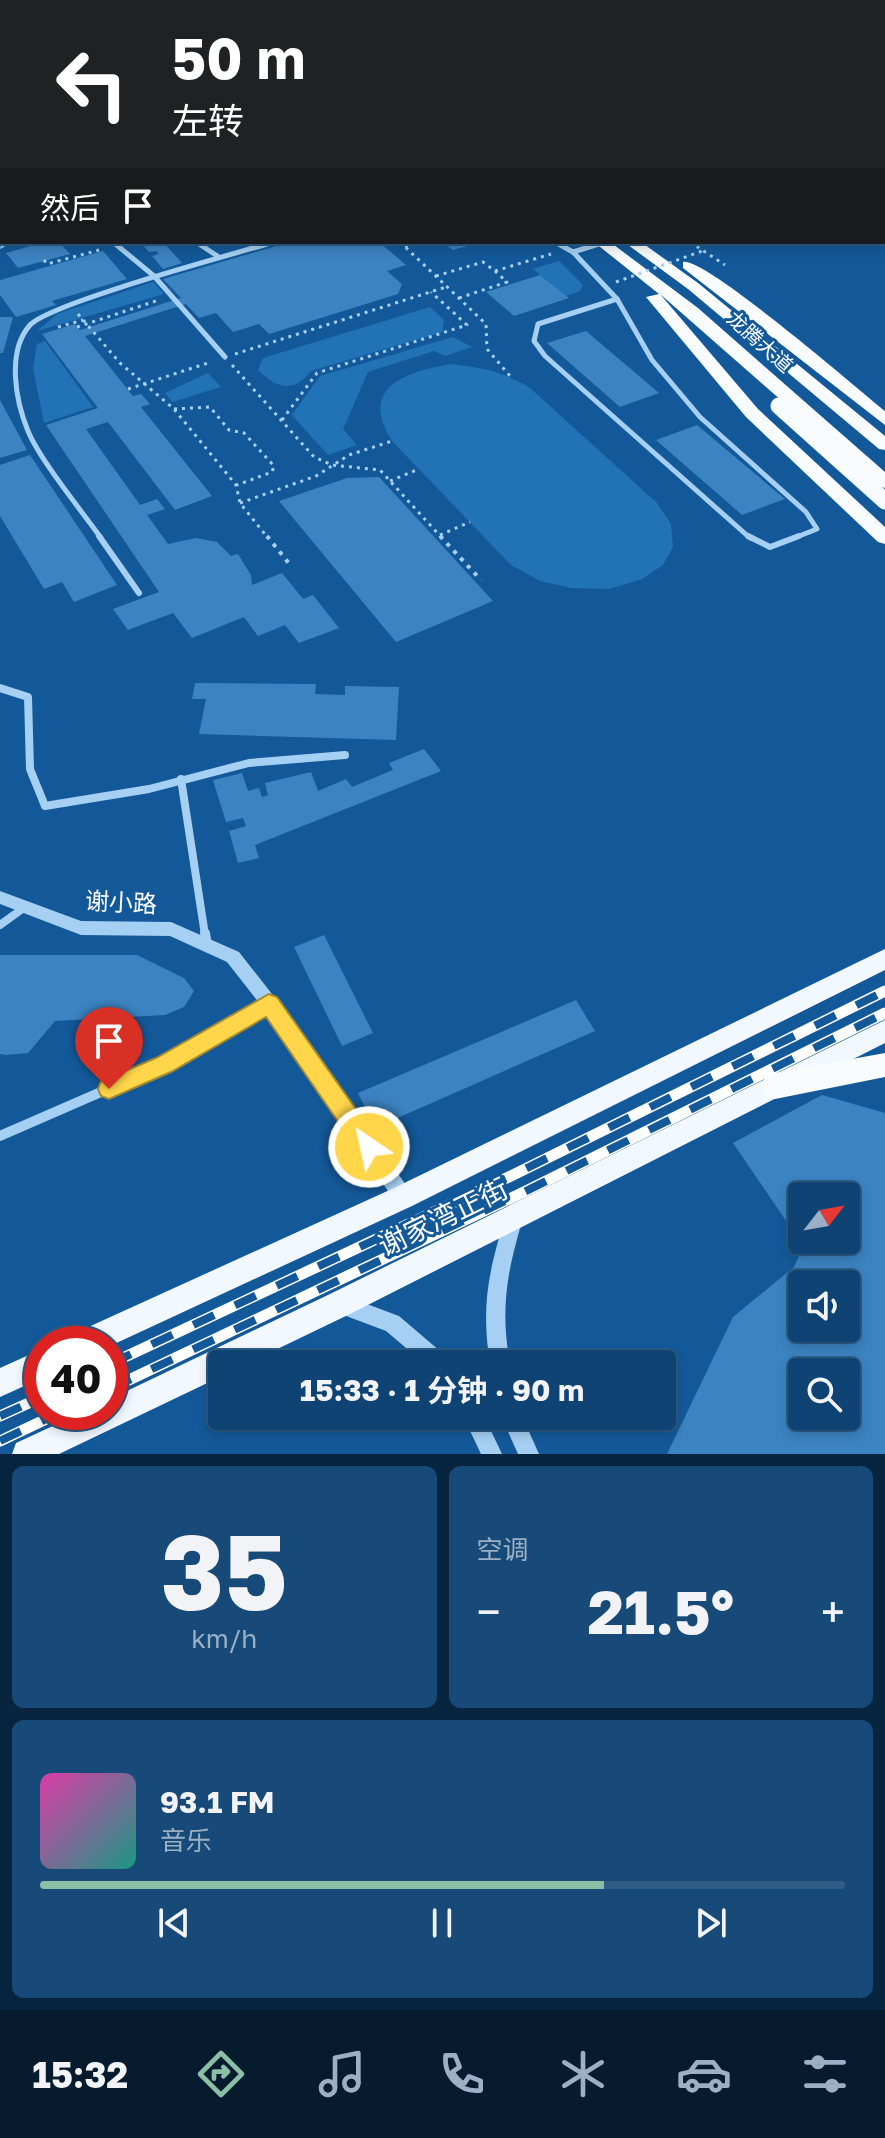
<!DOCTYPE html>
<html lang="zh">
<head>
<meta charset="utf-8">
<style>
	:root { --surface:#0e4373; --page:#174a78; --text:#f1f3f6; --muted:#9bb0c4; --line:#2e5c85; --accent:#8abfa5 }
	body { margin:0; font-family:"Golos Text","Noto Sans SC",sans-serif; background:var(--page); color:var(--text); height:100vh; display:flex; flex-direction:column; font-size:30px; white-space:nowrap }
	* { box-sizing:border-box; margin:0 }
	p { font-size:26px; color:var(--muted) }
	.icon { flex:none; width:44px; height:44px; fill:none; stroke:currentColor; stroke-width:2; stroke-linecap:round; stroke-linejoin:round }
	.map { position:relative; height:1454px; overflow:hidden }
	.sheet { display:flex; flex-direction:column; gap:12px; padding:12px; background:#08253f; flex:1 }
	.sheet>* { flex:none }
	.top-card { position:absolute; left:0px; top:0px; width:886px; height:244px; box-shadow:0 4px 12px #0003,0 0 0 2px var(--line); background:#202124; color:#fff; overflow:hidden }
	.needle { width:52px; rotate:59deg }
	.controls { position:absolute; left:788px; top:1182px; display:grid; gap:16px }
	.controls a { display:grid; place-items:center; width:72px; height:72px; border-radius:8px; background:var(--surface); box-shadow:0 4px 12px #0003,0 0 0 2px var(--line); font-size:40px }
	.speed { position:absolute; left:24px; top:1326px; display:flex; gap:16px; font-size:40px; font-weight:700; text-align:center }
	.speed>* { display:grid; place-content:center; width:104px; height:104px; border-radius:50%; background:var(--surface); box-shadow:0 4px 12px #0003,0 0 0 2px var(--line); line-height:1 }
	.speed .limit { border:12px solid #d22; background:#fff; color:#111 }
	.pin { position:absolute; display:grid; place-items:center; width:68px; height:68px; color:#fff; margin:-82px -34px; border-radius:50% 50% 50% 0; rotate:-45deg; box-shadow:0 0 8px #0007 }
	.pin .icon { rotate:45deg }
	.me { position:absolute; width:88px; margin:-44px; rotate:326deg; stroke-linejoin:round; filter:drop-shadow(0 0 6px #0008) }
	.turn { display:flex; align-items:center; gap:28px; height:168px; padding:0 40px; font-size:36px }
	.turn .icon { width:104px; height:104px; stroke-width:2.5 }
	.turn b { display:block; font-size:56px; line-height:68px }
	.then { display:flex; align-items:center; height:76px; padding:0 40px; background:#0003; gap:16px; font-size:30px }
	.big { font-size:60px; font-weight:700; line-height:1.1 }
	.sheet .widget { flex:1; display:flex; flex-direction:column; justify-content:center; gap:12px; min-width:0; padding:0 28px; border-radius:12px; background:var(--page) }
	.sheet .dial { align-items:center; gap:0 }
	.dial b { font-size:104px; line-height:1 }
	.song { display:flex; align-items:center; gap:24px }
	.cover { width:96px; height:96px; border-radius:12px; background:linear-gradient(135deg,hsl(320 70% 55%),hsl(170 70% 35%)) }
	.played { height:8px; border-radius:4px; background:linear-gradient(90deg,var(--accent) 70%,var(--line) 70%) }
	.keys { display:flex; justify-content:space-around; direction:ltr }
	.heat { display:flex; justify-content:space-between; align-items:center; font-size:44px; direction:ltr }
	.sheet .tiles { flex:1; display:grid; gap:12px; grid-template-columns:1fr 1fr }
	.widget:last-child { grid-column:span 2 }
	.trip { position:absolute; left:208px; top:1350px; width:468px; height:80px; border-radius:8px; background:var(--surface); box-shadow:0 4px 12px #0003,0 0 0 2px var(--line); font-weight:700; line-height:80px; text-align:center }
	.dock { display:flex; height:128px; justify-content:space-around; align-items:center; background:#061b2e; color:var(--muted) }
	.dock .icon { width:56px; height:56px }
	.dock .active { color:var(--accent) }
	.dock b { font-size:36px; color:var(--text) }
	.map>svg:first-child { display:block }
	.green { fill:#2272b6 }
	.building { fill:#3c83c1; fill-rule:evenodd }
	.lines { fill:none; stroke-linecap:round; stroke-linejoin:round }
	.path-far1 { stroke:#a5cff3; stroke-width:3; stroke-dasharray:3 5; stroke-linecap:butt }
	.path { stroke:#a5cff3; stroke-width:4; stroke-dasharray:4 6; stroke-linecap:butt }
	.service-far1 { stroke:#a5cff3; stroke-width:5 }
	.service { stroke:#a5cff3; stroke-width:6 }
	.minor-far2 { stroke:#a5cff3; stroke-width:5 }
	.minor-far1 { stroke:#a5cff3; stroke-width:8 }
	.minor { stroke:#a5cff3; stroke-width:10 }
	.tertiary { fill:#a5cff3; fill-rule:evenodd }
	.primary { fill:#f2f8ff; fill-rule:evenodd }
	.trunk { fill:#f8fcff; fill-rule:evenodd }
	.rail-casing { stroke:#fff; stroke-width:11 }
	.rail { stroke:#135999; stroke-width:8; stroke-dasharray:23; stroke-linecap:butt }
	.path-bridge { stroke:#a5cff3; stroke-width:3; stroke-dasharray:3 5; stroke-linecap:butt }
	.trunk-bridge { stroke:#f8fcff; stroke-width:17 }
	.route { fill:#ffd54a; stroke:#a68a30; stroke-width:2 }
	.labels { text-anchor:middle; stroke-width:6; stroke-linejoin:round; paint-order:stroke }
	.far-street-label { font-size:20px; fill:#fff; stroke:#135999 }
	.street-label { font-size:24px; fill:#fff; stroke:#135999 }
	.near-street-label { font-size:28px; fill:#fff; stroke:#135999 }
</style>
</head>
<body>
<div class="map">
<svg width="885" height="1454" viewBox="0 0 885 1454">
	<rect width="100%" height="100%" fill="#135999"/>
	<g class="green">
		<path d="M559,261L583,285L580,291L566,296L533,269Z"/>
		<path d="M153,282L164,294L37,331L57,314Z"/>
		<path d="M430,307L444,320L442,332L311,371C293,394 276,388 258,370L263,358Z"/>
		<path d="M453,337L472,347L445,356L434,351L368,372L343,429L357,445L328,455L292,415L320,376Z"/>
		<path d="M45,341L93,407L44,423L33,368L37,344Z"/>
		<path d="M451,364C481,367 504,372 530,388L657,503L671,524L673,547L663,565L642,579L609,589L571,588L540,581L511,565L392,441C358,387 405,372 451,364Z"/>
		<path d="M208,373L221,387L172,402L165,393Z"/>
	</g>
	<g class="building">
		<path d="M44,242H59L70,254L18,268L6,253Z"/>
		<path d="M140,242H163L182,263L163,269L152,256L159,254L156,251L149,252Z"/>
		<path d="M290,242H379L406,265L387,271L402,284L398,294L269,334L259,324L233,332L216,313L199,318L186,304L85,336L133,396L141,394L150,404L141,407L212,496L175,510L108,422L86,429L140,505L157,499L165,509L147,515L168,544L196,538L217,542L231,556L238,554L251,575L252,585L282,573L303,599L313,595L339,628L299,643L285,625L258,636L244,617L192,638L173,613L128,630L113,609L159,592L46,425L98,408L42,334L75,324L80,330L181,298L163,279Z"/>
		<path d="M442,242H478V243L453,250Z"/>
		<path d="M103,251L127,279L52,301L56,305L16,317L0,295V280Z"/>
		<path d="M540,275L569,298L514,316L486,292Z"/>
		<path d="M0,317H13L3,353H0Z"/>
		<path d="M586,331L659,393L620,407L547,343Z"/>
		<path d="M0,400L27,450L0,458Z"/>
		<path d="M697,425L785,499L742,515L656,440Z"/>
		<path d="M30,455L117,585L74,602L62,582L44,589L0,516V465Z"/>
		<path d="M379,477L493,601L396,642L279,501L347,478Z"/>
		<path d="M195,683L316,684L315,694L345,695V686L399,687L396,740L199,734L206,699H192Z"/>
		<path d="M424,749L441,771L255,845L259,858L238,863L229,831L246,826L243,818L226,822L213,780L242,773L248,791L259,788L262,797L268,795L265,783L311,772L318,791L346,779L352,787L393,770L389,763Z"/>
		<path d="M324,935L373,1033L342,1046L294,947Z"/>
		<path d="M0,955H137L184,978L194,991L184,1007L165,1015L55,1021L28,1053L6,1055L0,1054Z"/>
		<path d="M576,1000L595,1031L375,1128L358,1093Z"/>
		<path d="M822,1095L885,1113V1454H667L733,1317L794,1267L801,1252L795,1234L733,1143ZM802,1196H846V1240H802ZM802,1284H846V1328H802ZM802,1372H846V1416H802Z"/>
	</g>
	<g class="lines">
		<g class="path-far1">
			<path d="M400,242L486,324L487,349L510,376"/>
			<path d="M690,242L725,265"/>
			<path d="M405,247L422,242"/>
			<path d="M44,260L47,264L103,249"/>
			<path d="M436,276L483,262L495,271L551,254"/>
			<path d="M459,298L507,282L495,271"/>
			<path d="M78,314L120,363L174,409L236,485L240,503L268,538"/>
			<path d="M58,327L83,320"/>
			<path d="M77,327L159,300"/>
			<path d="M235,354L446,287"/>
			<path d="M232,365L314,457L332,465L380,470L442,538"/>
			<path d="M128,389L211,362"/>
			<path d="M174,409L210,407L229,430L244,433L274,466L272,472L237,485"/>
			<path d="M282,420L317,373L467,325L431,292"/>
			<path d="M390,481L419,469"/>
			<path d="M240,503L316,476L349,455L392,441"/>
			<path d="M440,535L470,522"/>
		</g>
		<g class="path">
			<path d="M267,536L291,566"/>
			<path d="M440,536L481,580"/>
		</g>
		<g class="service-far1">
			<path d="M113,242L154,276L225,357"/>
			<path d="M196,242L219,257"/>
			<path d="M555,242L573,252"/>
			<path d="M602,243L573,252L617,299"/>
			<path d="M617,299L652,360L700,417L806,512L817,529L794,538"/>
			<path d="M617,299L538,324L534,341L545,356L750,538"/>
			<path d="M101,538C81,510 40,460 28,431C16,402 6,352 30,325C50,303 234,254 274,242"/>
		</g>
		<g class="service">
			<path d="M99,536L139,593"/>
			<path d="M748,536L770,547L799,536"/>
		</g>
		<path class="minor-far2" d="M774,0L785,2"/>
		<g class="minor-far1">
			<path d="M0,688L28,697L30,769L45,806L149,789L249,763L345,755"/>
			<path d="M181,779L205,935"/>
			<path d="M0,925L25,907"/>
		</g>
		<g class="minor">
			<path d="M205,933L207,946"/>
			<path d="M0,1136L163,1065L269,1003"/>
		</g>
		<g class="tertiary">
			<path d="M750,0H758L748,2Z"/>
			<path d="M2,241V242H13L0,249Z"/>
			<path d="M0,891L81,921L171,922L239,952L290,1017L410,1191L412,1197L410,1203L403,1206L396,1203L278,1027L227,962L170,936L81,935L0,904Z"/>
			<path d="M514,1209L521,1211L523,1218C507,1273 500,1307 510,1364H490C481,1307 488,1273 505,1218L507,1211Z"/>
			<path d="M340,1294L399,1316L447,1357L450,1364H425L386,1331L333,1311L330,1304L333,1297Z"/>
			<path d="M463,1416H484L502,1454H481Z"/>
			<path d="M501,1416H522L539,1454H518Z"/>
		</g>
		<g class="primary">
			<path d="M885,949V970L412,1206L110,1346L69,1344L73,1334L394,1188Z"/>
			<path d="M885,1020V1043L350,1314L246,1364H222V1376L59,1454H12L16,1443L83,1412H110V1399L330,1294Z"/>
			<path d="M42,1349V1378L0,1397V1368Z"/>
		</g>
		<g class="trunk">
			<rect x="0" y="17" width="2" height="7"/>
			<path d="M0,42L2,43V51L0,50Z"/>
			<path d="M594,242H610L698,308L885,472V488L879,486L660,294L758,409L885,527V544L878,542L746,417L646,297L659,294Z"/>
			<path d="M624,242H641L698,283L885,436V450L879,449L688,289Z"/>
			<path d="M683,262C705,257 858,389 885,411V425L683,268Z"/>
			<path d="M885,1053V1077L775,1099L765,1095L761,1086L765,1077L775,1073Z"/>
		</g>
		<defs>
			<g id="rail">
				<path d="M110,1364L513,1175L885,991"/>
				<path d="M110,1389L524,1192L885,1013"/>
				<path d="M0,1416L42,1397"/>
				<path d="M0,1441L61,1412"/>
			</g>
		</defs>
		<use href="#rail" class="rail-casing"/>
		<use href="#rail" class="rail"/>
		<path class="path-bridge" d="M616,282L705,250"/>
		<path class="trunk-bridge" d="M779,406L885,501"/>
	</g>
	<path class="route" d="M269,994L277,997L377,1139L380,1147L377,1155L369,1158L361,1155L266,1017L171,1072L109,1099L101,1096L98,1089L101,1081L156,1058Z"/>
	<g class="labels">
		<g class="far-street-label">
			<text transform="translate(760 342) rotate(42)" y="7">龙腾大道</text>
		</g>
		<g class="street-label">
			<text transform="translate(121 903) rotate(3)" y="8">谢小路</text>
		</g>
		<g class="near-street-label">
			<text transform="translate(443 1217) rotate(-26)" y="10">谢家湾正街</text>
		</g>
	</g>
</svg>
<div class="controls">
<a><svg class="needle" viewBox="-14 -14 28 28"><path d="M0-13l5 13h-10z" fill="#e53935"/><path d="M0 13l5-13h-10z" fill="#9bb0c4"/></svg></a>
<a><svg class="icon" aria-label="sound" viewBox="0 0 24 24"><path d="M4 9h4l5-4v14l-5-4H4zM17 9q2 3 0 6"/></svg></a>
<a><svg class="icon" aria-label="search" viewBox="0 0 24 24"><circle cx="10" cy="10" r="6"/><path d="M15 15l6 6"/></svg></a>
</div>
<div class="speed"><div class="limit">40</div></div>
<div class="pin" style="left:109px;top:1089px;background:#d93025"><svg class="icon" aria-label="arrive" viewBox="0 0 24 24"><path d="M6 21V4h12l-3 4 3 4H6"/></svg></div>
<svg class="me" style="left:369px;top:1147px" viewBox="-20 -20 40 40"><circle r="17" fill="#ffd54a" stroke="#fff" stroke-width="3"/><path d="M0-11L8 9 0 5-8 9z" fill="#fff"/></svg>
<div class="trip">15:33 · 1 分钟 · 90 m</div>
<div class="top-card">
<div class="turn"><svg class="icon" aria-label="left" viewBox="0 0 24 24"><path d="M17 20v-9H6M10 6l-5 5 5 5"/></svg><div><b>50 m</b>左转</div></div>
<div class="then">然后<svg class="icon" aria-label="arrive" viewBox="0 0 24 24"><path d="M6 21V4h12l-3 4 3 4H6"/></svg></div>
</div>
</div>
<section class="sheet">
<div class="tiles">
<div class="widget dial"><b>35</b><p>km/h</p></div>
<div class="widget"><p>空调</p>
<div class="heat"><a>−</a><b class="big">21.5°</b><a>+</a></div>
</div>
<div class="widget">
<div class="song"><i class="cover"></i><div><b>93.1 FM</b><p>音乐</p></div></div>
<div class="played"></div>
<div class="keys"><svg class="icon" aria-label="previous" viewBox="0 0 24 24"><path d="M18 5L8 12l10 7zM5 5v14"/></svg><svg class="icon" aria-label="pause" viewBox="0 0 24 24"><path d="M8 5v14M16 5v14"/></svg><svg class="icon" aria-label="next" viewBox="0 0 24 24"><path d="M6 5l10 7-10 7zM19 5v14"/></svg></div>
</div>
</div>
</section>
<nav class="dock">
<b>15:32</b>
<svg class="icon active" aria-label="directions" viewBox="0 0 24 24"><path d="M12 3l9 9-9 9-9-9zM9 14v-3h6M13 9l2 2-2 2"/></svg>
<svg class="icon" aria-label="music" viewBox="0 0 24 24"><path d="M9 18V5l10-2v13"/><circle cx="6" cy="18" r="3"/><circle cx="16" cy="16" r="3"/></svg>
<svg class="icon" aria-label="phone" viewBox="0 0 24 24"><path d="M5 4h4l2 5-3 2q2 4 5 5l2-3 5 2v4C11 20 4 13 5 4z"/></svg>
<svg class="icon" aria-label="climate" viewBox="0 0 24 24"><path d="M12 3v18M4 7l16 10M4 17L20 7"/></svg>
<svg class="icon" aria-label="car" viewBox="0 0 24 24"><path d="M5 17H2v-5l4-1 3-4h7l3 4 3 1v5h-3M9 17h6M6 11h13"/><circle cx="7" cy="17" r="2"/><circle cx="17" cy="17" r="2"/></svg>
<svg class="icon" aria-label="filters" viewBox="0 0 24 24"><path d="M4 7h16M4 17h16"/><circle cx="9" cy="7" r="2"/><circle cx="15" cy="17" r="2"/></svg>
</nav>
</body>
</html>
